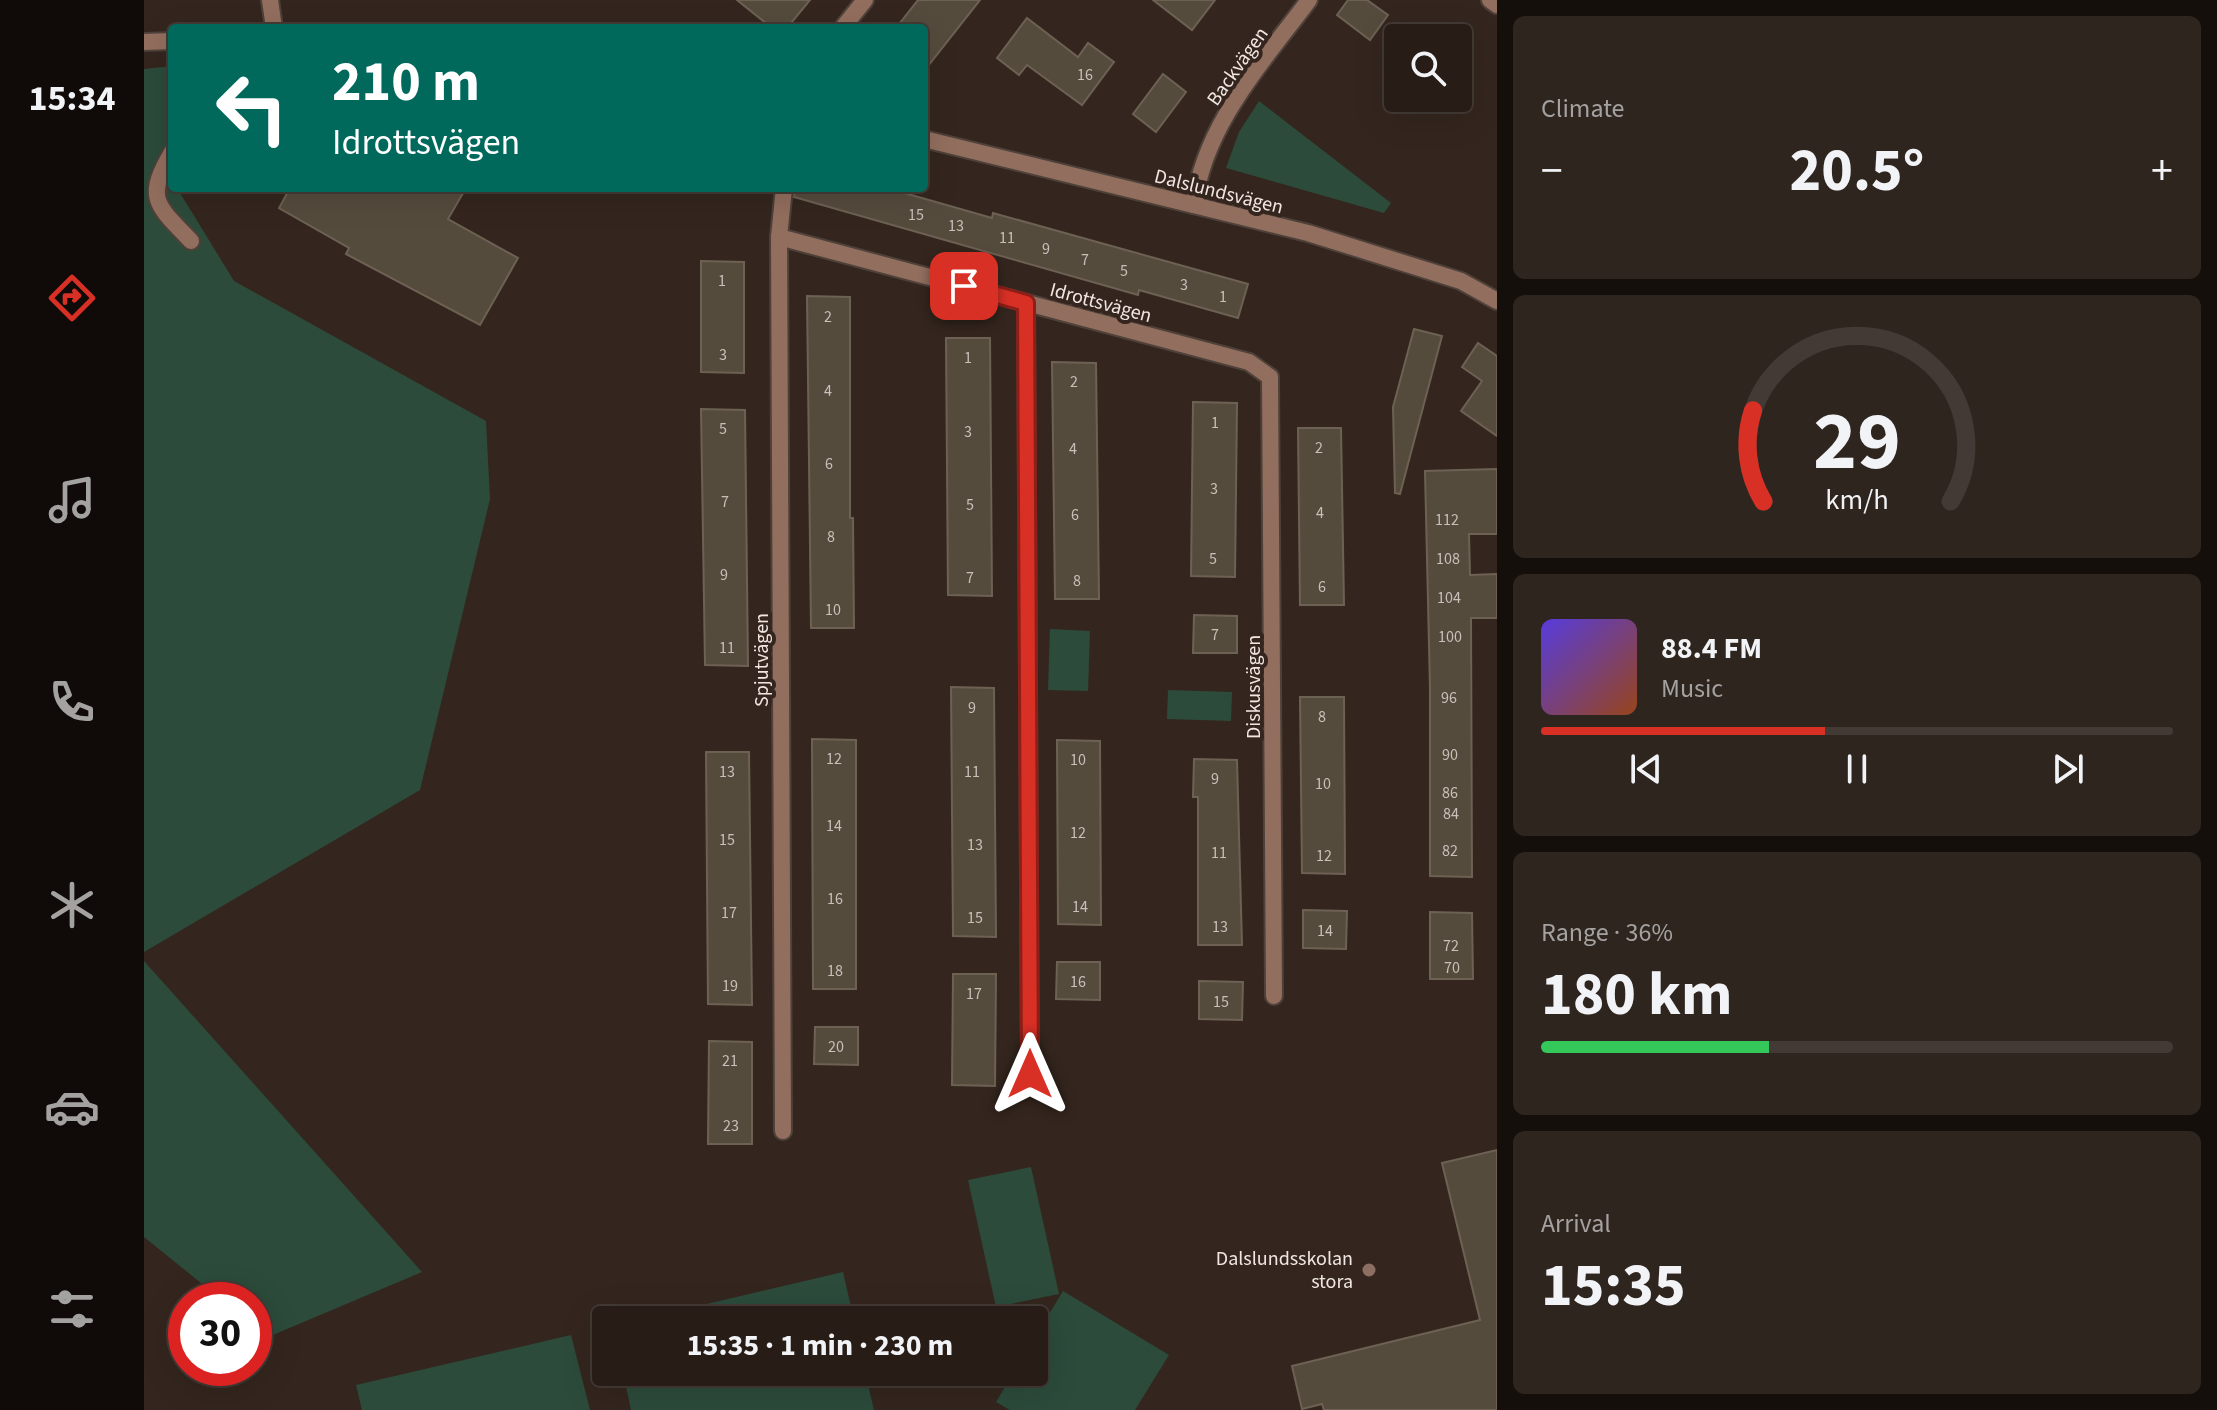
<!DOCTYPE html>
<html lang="en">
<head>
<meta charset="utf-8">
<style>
	:root { --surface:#271c16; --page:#2f251f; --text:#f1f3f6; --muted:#a4a1a1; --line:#433a35; --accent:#d93025 }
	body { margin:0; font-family:"Source Sans 3",sans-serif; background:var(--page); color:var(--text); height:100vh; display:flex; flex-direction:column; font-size:30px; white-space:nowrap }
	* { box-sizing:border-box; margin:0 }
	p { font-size:26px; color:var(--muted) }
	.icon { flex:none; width:44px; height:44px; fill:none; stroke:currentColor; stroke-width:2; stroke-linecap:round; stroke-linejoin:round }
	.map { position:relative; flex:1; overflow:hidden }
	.sheet { display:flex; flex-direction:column; gap:16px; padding:16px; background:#150f0c; width:720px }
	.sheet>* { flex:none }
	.top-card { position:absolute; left:24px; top:24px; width:760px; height:168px; border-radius:8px; box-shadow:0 8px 32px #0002,0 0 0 2px var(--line); background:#00695c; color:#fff; overflow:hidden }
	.tools { position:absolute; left:1240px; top:24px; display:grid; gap:16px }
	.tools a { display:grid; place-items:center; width:88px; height:88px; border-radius:8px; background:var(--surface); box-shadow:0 8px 32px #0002,0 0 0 2px var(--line); font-size:40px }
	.speed { position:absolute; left:24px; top:1282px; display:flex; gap:16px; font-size:40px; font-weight:700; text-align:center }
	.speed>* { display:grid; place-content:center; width:104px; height:104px; border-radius:50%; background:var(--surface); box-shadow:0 8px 32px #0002,0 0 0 2px var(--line); line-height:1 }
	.speed .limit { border:12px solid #d22; background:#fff; color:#111 }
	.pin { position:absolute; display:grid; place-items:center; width:68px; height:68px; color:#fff; margin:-34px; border-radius:16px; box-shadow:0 4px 12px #0006 }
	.me { position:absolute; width:88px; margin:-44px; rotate:0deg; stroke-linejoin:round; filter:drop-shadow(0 0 6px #0008) }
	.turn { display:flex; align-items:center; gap:28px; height:168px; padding:0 32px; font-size:36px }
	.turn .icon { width:104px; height:104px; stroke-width:2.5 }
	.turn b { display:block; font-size:56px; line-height:68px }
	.big { font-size:60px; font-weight:700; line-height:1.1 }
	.sheet .card { flex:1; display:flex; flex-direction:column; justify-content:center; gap:12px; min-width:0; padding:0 28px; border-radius:12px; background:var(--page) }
	.sheet .dial { align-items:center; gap:0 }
	.dial svg { height:208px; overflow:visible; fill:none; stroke:var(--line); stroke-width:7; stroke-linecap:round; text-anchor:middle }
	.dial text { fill:var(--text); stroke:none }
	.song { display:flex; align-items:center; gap:24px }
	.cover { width:96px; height:96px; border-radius:12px; background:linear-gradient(135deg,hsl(250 70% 55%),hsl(20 70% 35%)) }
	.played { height:8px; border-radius:4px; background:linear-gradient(90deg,var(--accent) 45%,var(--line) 45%) }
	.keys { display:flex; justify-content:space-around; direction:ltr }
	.heat { display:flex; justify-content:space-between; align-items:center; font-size:44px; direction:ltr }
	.charge { height:12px; border-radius:6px; background:linear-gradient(90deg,#34c759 36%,var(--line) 0) }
	.trip { position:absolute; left:448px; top:1306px; width:456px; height:80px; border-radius:8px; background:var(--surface); box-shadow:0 8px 32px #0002,0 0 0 2px var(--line); font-weight:700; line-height:80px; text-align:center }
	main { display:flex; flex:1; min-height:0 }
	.tabs { display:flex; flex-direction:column; width:144px; justify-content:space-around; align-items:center; background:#100b09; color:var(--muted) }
	.tabs .icon { width:56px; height:56px }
	.tabs .active { color:var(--accent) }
	.tabs b { font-size:36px; color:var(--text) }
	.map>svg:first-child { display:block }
	.green { fill:#2c4b3b }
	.building { fill:#554b3d; stroke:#6d6153; stroke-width:2 }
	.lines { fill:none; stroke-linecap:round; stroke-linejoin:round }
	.street-casing { stroke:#4e4139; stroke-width:20 }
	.street { stroke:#926e5e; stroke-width:16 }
	.route-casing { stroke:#8d1f18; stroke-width:20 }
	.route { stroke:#d93025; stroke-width:14 }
	.education-dot { fill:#8d6e63; stroke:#34261e; stroke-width:3 }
	.labels { text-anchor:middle; stroke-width:8; stroke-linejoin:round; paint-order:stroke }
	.number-label { font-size:16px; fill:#cabfb9 }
	.street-label { font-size:20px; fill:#f1e6e2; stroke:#34261e }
	.poi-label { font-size:20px; fill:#f1e6e2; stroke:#34261e; text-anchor:end }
</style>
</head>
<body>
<main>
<nav class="tabs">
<b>15:34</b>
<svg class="icon active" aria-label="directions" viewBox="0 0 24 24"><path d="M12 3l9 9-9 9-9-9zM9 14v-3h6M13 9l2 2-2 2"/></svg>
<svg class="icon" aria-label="music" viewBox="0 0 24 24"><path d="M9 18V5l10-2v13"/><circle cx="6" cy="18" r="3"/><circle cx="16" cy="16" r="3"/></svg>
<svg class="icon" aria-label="phone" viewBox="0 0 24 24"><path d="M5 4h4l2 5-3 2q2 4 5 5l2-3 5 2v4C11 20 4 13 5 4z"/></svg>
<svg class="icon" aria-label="climate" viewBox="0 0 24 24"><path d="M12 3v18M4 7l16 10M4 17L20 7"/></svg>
<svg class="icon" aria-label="car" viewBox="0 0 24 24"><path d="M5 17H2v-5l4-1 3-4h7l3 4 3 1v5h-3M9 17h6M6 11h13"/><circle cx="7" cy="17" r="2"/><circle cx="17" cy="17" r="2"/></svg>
<svg class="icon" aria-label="filters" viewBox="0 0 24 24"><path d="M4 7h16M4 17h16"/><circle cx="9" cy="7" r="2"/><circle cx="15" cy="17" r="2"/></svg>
</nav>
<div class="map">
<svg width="1353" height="1410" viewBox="0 0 1353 1410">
	<rect width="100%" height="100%" fill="#34261e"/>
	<g class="green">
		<path d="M28,66V188H33L90,281L342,421L346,499L276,790L0,952V69Z"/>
		<path d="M1115,101L1247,203L1240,213L1082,168L1095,132Z"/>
		<path d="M906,629L946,631L944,691L904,690Z"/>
		<path d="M1024,690L1088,692L1087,721L1023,719Z"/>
		<path d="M0,961L278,1272L124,1337L110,1326V1300H78L0,1237Z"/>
		<path d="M887,1167L915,1294L852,1307L824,1180Z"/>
		<path d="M699,1272L710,1320H495Z"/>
		<path d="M919,1291L1025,1355L991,1410H866L852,1402L870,1372H890V1339Z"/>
		<path d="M427,1335L446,1410H218L212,1385Z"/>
		<path d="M479,1372H721L730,1410H487Z"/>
	</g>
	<g class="building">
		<path d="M593,0H666L643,28H628Z"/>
		<path d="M774,0H836L780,71V28H752Z"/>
		<path d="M1009,0H1071L1048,30Z"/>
		<path d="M1204,0H1223L1244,15L1226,40L1193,15Z"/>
		<path d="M883,18L934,57L944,43L970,62L938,105L883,65L875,75L853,58Z"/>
		<path d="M1019,74L1042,92L1012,132L989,114Z"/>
		<path d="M146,188H322L304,219L374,258L336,325L202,254L205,248L135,208Z"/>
		<path d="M651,188H743L848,218L849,213L1104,284L1094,318L995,290L994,295L650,197Z"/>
		<path d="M557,261L600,262V373L557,372Z"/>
		<path d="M663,296L706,297V518H709L710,628H667Z"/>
		<path d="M1270,329L1298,336L1256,494L1251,493L1249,407Z"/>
		<path d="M802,338H846L848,596L804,595Z"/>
		<path d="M1334,343L1353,356V436L1317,411L1338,381L1318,367Z"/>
		<path d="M908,362L952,363L955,599H911Z"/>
		<path d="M1049,402L1093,403L1091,577L1047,576Z"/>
		<path d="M557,409L601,410L604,666L561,665Z"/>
		<path d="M1154,428H1197L1200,605H1156Z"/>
		<path d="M1353,469V534H1325L1326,575L1353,574V618H1327L1328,877L1286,876V688L1281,471Z"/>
		<path d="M1050,615L1093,616V653H1049Z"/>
		<path d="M807,687L850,688L852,937L809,936Z"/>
		<path d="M1156,697H1200L1201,874L1158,873Z"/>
		<path d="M668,739L712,740V989H669Z"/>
		<path d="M913,740L956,741L957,925L914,924Z"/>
		<path d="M562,752H605L608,1005L564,1004Z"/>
		<path d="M1050,759L1093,760L1098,945H1054V797H1049Z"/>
		<path d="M1159,910L1203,911L1202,949L1159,948Z"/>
		<path d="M1286,912L1328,913L1329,979H1286Z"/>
		<path d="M913,962H956V1000L912,999Z"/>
		<path d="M809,974H852L851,1086L808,1085Z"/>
		<path d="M1055,981L1099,982L1098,1020L1055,1019Z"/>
		<path d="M671,1027H714V1065L670,1064Z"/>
		<path d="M565,1041L608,1042V1144H564Z"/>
		<path d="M1353,1150V1410H1180L1178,1404L1158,1409L1148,1366L1336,1320L1298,1163Z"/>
	</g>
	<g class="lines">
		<defs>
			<g id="street">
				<path d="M126,0L130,28"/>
				<path d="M1346,0L1353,5"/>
				<path d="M700,26L721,0"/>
				<path d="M0,42L28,41"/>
				<path d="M780,139L1164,233L1317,281L1353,301"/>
				<path d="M28,152C0,199 13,205 47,241"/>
				<path d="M1050,205C1060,125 1118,63 1165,0"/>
				<path d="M635,237L1105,362L1126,377L1130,996"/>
				<path d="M882,303L886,1074"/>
				<path d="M639,1131L635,237L640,188"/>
			</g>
		</defs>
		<use href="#street" class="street-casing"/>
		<use href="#street" class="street"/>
	</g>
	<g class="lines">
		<defs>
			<path id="route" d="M820,286L882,303L886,1074"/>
		</defs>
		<use href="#route" class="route-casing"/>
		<use href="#route" class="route"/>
	</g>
	<circle class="education-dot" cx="1225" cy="1270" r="8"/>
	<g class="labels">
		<g class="number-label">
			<text x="941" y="80">16</text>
			<text x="772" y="220">15</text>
			<text x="812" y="231">13</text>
			<text x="863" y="243">11</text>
			<text x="902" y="254">9</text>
			<text x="941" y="265">7</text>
			<text x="980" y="276">5</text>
			<text x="578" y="286">1</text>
			<text x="1040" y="290">3</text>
			<text x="1079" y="302">1</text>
			<text x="684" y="322">2</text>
			<text x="579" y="360">3</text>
			<text x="824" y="363">1</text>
			<text x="930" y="387">2</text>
			<text x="684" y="396">4</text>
			<text x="1071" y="428">1</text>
			<text x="579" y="434">5</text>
			<text x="824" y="437">3</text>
			<text x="1175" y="453">2</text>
			<text x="929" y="454">4</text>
			<text x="685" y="469">6</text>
			<text x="1070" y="494">3</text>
			<text x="581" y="507">7</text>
			<text x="826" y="510">5</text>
			<text x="1176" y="518">4</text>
			<text x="931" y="520">6</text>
			<text x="1303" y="525">112</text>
			<text x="687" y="542">8</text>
			<text x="1069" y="564">5</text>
			<text x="1304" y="564">108</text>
			<text x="580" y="580">9</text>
			<text x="826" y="583">7</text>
			<text x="933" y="586">8</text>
			<text x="1178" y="592">6</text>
			<text x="1305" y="603">104</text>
			<text x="689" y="615">10</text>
			<text x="1071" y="640">7</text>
			<text x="1306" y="642">100</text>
			<text x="583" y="653">11</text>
			<text x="1305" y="703">96</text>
			<text x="828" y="713">9</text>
			<text x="1178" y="722">8</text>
			<text x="1306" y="760">90</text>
			<text x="690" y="764">12</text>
			<text x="934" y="765">10</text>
			<text x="583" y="777">13</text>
			<text x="828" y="777">11</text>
			<text x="1071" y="784">9</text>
			<text x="1179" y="789">10</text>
			<text x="1306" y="798">86</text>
			<text x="1307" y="819">84</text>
			<text x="690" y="831">14</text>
			<text x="934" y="838">12</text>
			<text x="583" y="845">15</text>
			<text x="831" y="850">13</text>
			<text x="1306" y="856">82</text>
			<text x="1075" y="858">11</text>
			<text x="1180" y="861">12</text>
			<text x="691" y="904">16</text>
			<text x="936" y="912">14</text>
			<text x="585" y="918">17</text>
			<text x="831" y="923">15</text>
			<text x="1076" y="932">13</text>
			<text x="1181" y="936">14</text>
			<text x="1307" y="951">72</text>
			<text x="1308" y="973">70</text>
			<text x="691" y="976">18</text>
			<text x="934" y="987">16</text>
			<text x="586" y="991">19</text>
			<text x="830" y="999">17</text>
			<text x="1077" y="1007">15</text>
			<text x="692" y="1052">20</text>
			<text x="586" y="1066">21</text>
			<text x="587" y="1131">23</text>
		</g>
		<g class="street-label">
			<text transform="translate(1093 66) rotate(-55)" y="7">Backvägen</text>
			<text transform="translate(1075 191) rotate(14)" y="7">Dalslundsvägen</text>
			<text transform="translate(957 302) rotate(15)" y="7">Idrottsvägen</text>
			<text transform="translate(617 660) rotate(-90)" y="7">Spjutvägen</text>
			<text transform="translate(1109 687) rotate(-90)" y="7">Diskusvägen</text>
		</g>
		<g class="poi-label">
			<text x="1209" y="1265">Dalslundsskolan<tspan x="1209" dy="23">stora</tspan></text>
		</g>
	</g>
</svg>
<div class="tools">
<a><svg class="icon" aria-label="search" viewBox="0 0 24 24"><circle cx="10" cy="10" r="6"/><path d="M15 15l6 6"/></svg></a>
</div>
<div class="speed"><div class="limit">30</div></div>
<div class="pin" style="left:820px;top:286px;background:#d93025"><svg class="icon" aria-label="arrive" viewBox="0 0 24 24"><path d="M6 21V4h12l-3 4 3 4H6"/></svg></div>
<svg class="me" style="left:886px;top:1074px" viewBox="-20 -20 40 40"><path d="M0-17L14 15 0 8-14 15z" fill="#d93025" stroke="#fff" stroke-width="4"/></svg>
<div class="trip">15:35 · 1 min · 230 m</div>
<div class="top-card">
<div class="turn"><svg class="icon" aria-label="left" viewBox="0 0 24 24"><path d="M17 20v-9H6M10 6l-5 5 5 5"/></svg><div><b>210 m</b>Idrottsvägen</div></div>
</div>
</div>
<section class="sheet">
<div class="card"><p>Climate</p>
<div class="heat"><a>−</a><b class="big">20.5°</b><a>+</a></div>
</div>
<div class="card dial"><svg viewBox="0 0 100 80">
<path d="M14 69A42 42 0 1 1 86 69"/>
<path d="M14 69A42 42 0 0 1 10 34" stroke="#d93025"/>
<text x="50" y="56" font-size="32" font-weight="700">29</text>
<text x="50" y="72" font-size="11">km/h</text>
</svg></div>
<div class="card">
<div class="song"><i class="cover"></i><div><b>88.4 FM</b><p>Music</p></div></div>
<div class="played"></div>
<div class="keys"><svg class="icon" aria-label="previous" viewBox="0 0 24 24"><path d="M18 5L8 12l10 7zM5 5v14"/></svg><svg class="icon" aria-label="pause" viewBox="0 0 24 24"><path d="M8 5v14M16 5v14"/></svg><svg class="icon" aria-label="next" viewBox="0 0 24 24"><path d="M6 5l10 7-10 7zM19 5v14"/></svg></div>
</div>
<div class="card"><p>Range · 36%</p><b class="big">180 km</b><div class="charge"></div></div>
<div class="card"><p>Arrival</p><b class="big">15:35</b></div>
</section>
</main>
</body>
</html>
